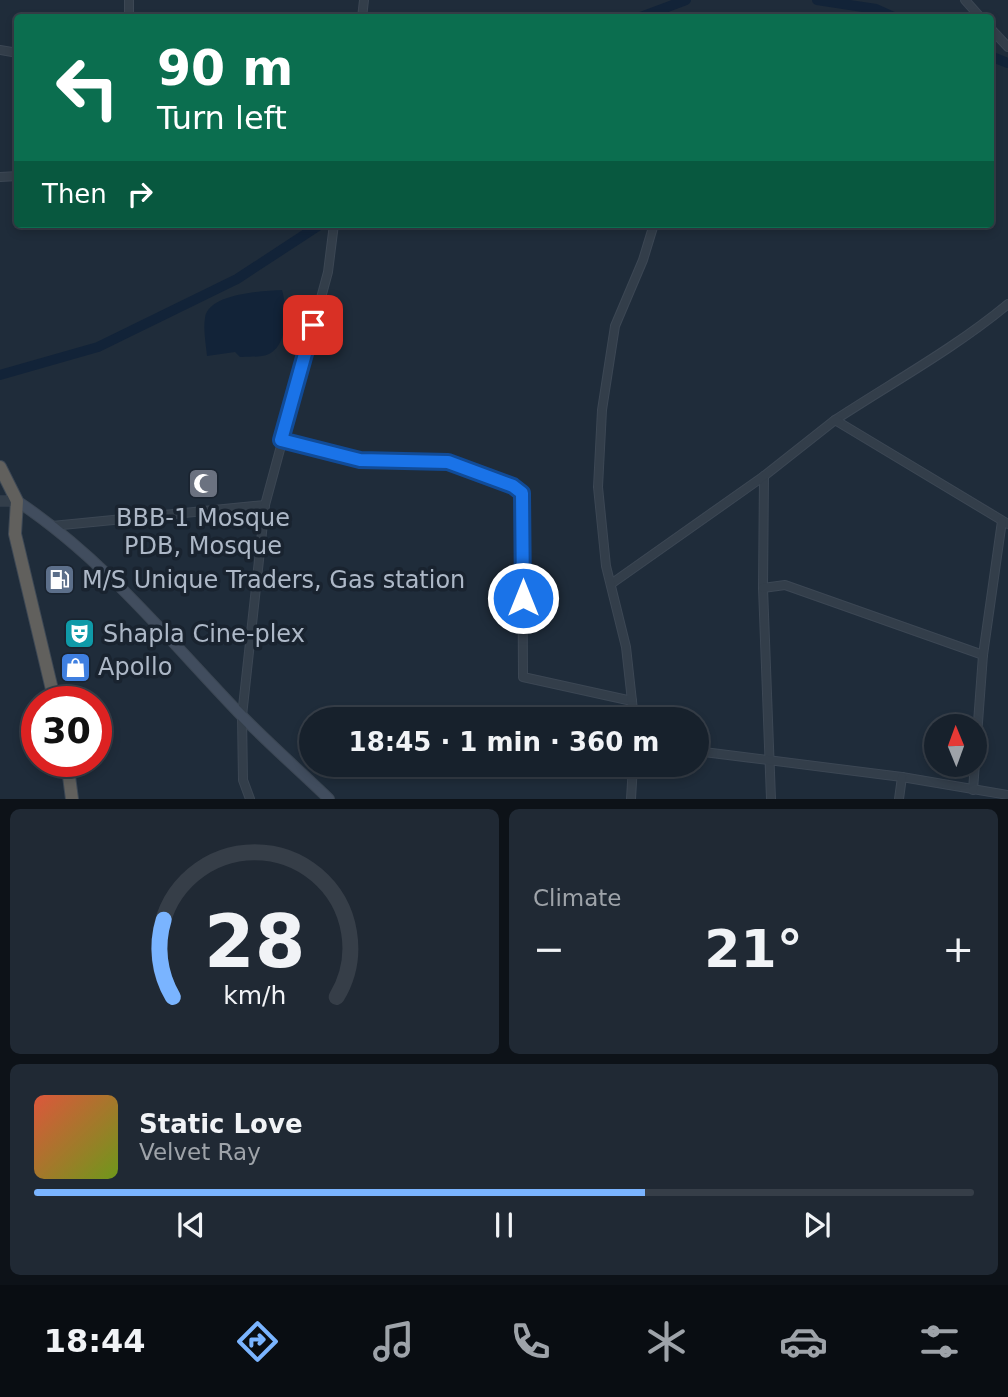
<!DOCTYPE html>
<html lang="en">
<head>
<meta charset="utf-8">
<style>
	:root { --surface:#17212c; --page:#202934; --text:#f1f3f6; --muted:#9ea3a9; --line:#363e48; --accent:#7ab4ff }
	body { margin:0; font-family:"DejaVu Sans",sans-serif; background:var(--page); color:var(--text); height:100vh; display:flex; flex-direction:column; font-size:26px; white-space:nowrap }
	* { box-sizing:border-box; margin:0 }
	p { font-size:23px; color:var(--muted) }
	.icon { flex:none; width:38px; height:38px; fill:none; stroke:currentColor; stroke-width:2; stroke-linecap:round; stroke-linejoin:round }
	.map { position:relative; height:799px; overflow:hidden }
	.side { display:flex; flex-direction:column; gap:10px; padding:10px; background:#0d1218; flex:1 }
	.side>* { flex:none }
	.top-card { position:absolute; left:14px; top:14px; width:980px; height:214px; border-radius:7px; box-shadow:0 4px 10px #0003,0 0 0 2px var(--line); background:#0b6e4f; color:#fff; overflow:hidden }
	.needle { width:46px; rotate:359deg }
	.tools { position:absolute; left:924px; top:714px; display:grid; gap:14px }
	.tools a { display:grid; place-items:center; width:63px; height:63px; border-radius:50%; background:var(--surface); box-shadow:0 4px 10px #0003,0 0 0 2px var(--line); font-size:35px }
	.speed { position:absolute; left:21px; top:686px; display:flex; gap:14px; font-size:35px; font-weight:700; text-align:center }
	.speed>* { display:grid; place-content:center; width:91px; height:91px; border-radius:50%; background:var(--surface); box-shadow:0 4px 10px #0003,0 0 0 2px var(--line); line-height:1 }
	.speed .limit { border:10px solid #d22; background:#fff; color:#111 }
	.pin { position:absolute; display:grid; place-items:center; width:60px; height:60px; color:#fff; margin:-30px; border-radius:14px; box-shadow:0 4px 10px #0006 }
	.me { position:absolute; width:77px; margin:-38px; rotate:0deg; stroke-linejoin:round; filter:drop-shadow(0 0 5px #0008) }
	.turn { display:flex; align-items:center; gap:24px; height:147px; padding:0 28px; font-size:32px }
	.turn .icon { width:91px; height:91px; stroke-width:2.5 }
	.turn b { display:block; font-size:49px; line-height:60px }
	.then { display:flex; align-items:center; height:66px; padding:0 28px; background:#0003; gap:14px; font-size:26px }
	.big { font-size:52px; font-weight:800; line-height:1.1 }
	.side .card { flex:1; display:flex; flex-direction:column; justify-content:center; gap:10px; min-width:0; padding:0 24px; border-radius:10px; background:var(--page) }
	.side .dial { align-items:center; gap:0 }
	.dial svg { height:182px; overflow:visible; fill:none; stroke:var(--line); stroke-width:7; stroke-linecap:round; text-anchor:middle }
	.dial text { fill:var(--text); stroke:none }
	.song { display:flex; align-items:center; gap:21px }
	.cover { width:84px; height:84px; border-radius:10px; background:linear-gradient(135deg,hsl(10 70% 55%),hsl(80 70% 35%)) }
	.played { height:7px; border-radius:4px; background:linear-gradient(90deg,var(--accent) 65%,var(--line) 65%) }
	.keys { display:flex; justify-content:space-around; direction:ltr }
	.heat { display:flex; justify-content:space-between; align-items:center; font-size:38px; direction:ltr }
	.side .tiles { flex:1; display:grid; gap:10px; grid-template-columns:1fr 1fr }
	.card:last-child { grid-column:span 2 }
	.trip { position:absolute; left:299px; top:707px; width:410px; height:70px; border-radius:35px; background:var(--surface); box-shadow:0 4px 10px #0003,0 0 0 2px var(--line); font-weight:800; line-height:70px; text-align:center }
	.tabs { display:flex; height:112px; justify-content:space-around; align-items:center; background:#090d12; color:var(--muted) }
	.tabs .icon { width:49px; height:49px }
	.tabs .current { color:var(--accent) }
	.tabs b { font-size:32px; color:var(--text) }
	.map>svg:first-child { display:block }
	.water { fill:#122338 }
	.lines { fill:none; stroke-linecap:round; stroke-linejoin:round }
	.canal { stroke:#122338; stroke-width:10 }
	.minor-casing { stroke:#3c4754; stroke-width:10 }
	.tertiary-casing { stroke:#3c4754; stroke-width:11 }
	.secondary-casing { stroke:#3c4754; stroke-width:12 }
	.trunk-casing { stroke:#3d4855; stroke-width:14 }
	.minor { stroke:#333e4a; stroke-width:8 }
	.tertiary { stroke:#333e4a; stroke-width:10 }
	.secondary { stroke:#414d5e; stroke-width:10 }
	.trunk { stroke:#61605d; stroke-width:12 }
	.route-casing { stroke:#114b97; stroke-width:18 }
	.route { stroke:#1a73e8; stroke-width:12 }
	.labels { text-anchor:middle; stroke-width:7; stroke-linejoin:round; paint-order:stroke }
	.poi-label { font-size:24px; fill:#adb8c7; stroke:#19232f; text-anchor:start }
</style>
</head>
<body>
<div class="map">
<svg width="1008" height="799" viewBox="0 0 1008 799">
	<rect width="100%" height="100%" fill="#1f2c3a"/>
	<path class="water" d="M282,290C287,307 289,344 269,354C261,358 248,356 240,357L235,352L207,356C206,344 203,330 205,318C208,293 263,291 282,290Z"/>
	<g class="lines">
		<g class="canal">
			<path d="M817,0L876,9L896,18"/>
			<path d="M638,18L686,0"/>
			<path d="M990,56L1008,63"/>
			<path d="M0,375L98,347L237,279L321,224"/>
		</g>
		<defs>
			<g id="minor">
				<path d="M129,0V18"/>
				<path d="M965,0L981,18"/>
				<path d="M362,18L364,0"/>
				<path d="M990,28L1008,47"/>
				<path d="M0,50L18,53"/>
				<path d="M0,177L18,176"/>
				<path d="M835,420C893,382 955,348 1008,304"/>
				<path d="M281,440L360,460L448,462L513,486L522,493L523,677L632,701"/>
				<path d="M764,476L763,588L771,799"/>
				<path d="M52,526L265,505"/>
				<path d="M611,584L764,476L835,420L1008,524"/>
				<path d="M763,588L785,585L983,655"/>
				<path d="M634,719L626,647L606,566L598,487L602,410L615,326L643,260L654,224"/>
				<path d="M696,751L902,777L1008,795"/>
				<path d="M973,790L983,655L1002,521"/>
				<path d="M250,799L243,780L242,716L265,505L328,272L334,224"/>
				<path d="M631,799L633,765"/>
				<path d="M899,799L902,777"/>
			</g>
			<path id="tertiary" d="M0,501H17"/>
			<path id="secondary" d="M17,501C103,558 169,640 240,714C268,743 299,770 329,799"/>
			<g id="trunk">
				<path d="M0,467L17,501L15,534L55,702"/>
				<path d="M67,761L72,799"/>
			</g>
		</defs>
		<use href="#minor" class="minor-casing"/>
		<use href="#tertiary" class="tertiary-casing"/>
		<use href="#secondary" class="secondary-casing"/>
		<use href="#trunk" class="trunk-casing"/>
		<use href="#minor" class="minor"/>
		<use href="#tertiary" class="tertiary"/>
		<use href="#secondary" class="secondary"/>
		<use href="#trunk" class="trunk"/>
	</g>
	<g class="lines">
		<defs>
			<path id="route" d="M313,325L281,440L360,460L448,462L513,486L522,493L523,598"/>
		</defs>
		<use href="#route" class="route-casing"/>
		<use href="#route" class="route"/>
	</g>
	<defs>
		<symbol id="mosque-square" viewBox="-11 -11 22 22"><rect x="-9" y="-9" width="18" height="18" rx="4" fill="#6b7280" stroke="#19232f"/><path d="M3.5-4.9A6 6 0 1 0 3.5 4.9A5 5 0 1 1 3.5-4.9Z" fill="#fff"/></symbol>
		<symbol id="fuel-square" viewBox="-11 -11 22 22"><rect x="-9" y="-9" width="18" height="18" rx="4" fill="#5c6f8a" stroke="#19232f"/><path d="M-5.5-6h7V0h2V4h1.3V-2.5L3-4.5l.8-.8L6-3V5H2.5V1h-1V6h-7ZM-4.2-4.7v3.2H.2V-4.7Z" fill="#fff"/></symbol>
		<symbol id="theatre-square" viewBox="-11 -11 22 22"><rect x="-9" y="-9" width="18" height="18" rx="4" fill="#0f9aa8" stroke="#19232f"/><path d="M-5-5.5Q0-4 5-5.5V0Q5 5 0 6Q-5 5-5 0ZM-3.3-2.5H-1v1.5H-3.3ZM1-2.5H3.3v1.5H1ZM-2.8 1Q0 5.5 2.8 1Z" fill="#fff"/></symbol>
		<symbol id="shop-square" viewBox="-11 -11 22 22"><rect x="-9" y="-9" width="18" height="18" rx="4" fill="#3f7fe0" stroke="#19232f"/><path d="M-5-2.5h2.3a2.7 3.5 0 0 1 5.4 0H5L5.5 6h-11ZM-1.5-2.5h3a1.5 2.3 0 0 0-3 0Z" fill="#fff"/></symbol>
	</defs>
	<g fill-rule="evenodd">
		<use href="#mosque-square" x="186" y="466" width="35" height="35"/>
		<use href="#fuel-square" x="42" y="562" width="35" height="35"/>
		<use href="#theatre-square" x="62" y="616" width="35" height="35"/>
		<use href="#shop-square" x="58" y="650" width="35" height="35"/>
	</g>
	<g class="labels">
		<g class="poi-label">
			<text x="203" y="526" text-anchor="middle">BBB-1 Mosque<tspan x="203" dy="28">PDB, Mosque</tspan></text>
			<text x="82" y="588">M/S Unique Traders, Gas station</text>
			<text x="103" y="642">Shapla Cine-plex</text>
			<text x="98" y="675">Apollo</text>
		</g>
	</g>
</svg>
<div class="tools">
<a><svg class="needle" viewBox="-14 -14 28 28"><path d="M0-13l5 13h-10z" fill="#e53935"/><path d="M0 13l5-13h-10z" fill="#9ea3a9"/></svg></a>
</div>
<div class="speed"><div class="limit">30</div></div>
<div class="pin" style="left:313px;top:325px;background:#d93025"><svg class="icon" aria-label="arrive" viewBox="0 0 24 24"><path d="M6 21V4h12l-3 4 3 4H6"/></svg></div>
<svg class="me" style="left:523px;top:598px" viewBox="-20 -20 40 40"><circle r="17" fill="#1a73e8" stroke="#fff" stroke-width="3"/><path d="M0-11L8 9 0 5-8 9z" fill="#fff"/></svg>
<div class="trip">18:45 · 1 min · 360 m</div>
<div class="top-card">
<div class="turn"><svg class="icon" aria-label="left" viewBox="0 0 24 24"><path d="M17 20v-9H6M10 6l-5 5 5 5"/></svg><div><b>90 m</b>Turn left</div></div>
<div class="then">Then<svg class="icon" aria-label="right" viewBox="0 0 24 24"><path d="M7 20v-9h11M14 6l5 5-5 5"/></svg></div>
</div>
</div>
<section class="side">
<div class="tiles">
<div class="card dial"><svg viewBox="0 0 100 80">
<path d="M14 69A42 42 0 1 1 86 69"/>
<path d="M14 69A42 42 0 0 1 10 35" stroke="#7ab4ff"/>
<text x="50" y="56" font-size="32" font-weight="700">28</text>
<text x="50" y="72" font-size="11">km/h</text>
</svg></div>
<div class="card"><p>Climate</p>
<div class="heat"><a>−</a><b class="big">21°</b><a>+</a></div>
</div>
<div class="card">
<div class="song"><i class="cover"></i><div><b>Static Love</b><p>Velvet Ray</p></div></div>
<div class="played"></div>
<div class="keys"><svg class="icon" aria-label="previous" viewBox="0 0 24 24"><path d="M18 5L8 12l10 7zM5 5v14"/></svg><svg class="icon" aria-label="pause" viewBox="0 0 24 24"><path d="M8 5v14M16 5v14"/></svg><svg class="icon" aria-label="next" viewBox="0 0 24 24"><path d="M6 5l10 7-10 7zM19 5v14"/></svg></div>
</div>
</div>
</section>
<nav class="tabs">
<b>18:44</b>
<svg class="icon current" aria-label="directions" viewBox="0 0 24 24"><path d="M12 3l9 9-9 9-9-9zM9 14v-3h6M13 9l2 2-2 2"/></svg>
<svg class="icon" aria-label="music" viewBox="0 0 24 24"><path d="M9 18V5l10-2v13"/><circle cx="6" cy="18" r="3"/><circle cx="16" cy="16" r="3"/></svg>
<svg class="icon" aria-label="phone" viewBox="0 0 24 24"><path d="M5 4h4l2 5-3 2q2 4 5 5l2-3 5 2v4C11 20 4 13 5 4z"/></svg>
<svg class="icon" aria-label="climate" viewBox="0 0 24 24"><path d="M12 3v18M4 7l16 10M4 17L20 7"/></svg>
<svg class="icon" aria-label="car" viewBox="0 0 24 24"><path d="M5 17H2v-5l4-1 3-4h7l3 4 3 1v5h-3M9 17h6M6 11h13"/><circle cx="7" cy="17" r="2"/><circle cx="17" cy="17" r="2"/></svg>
<svg class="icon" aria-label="filters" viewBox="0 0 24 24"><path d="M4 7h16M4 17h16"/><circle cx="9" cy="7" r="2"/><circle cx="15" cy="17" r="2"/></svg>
</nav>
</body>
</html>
